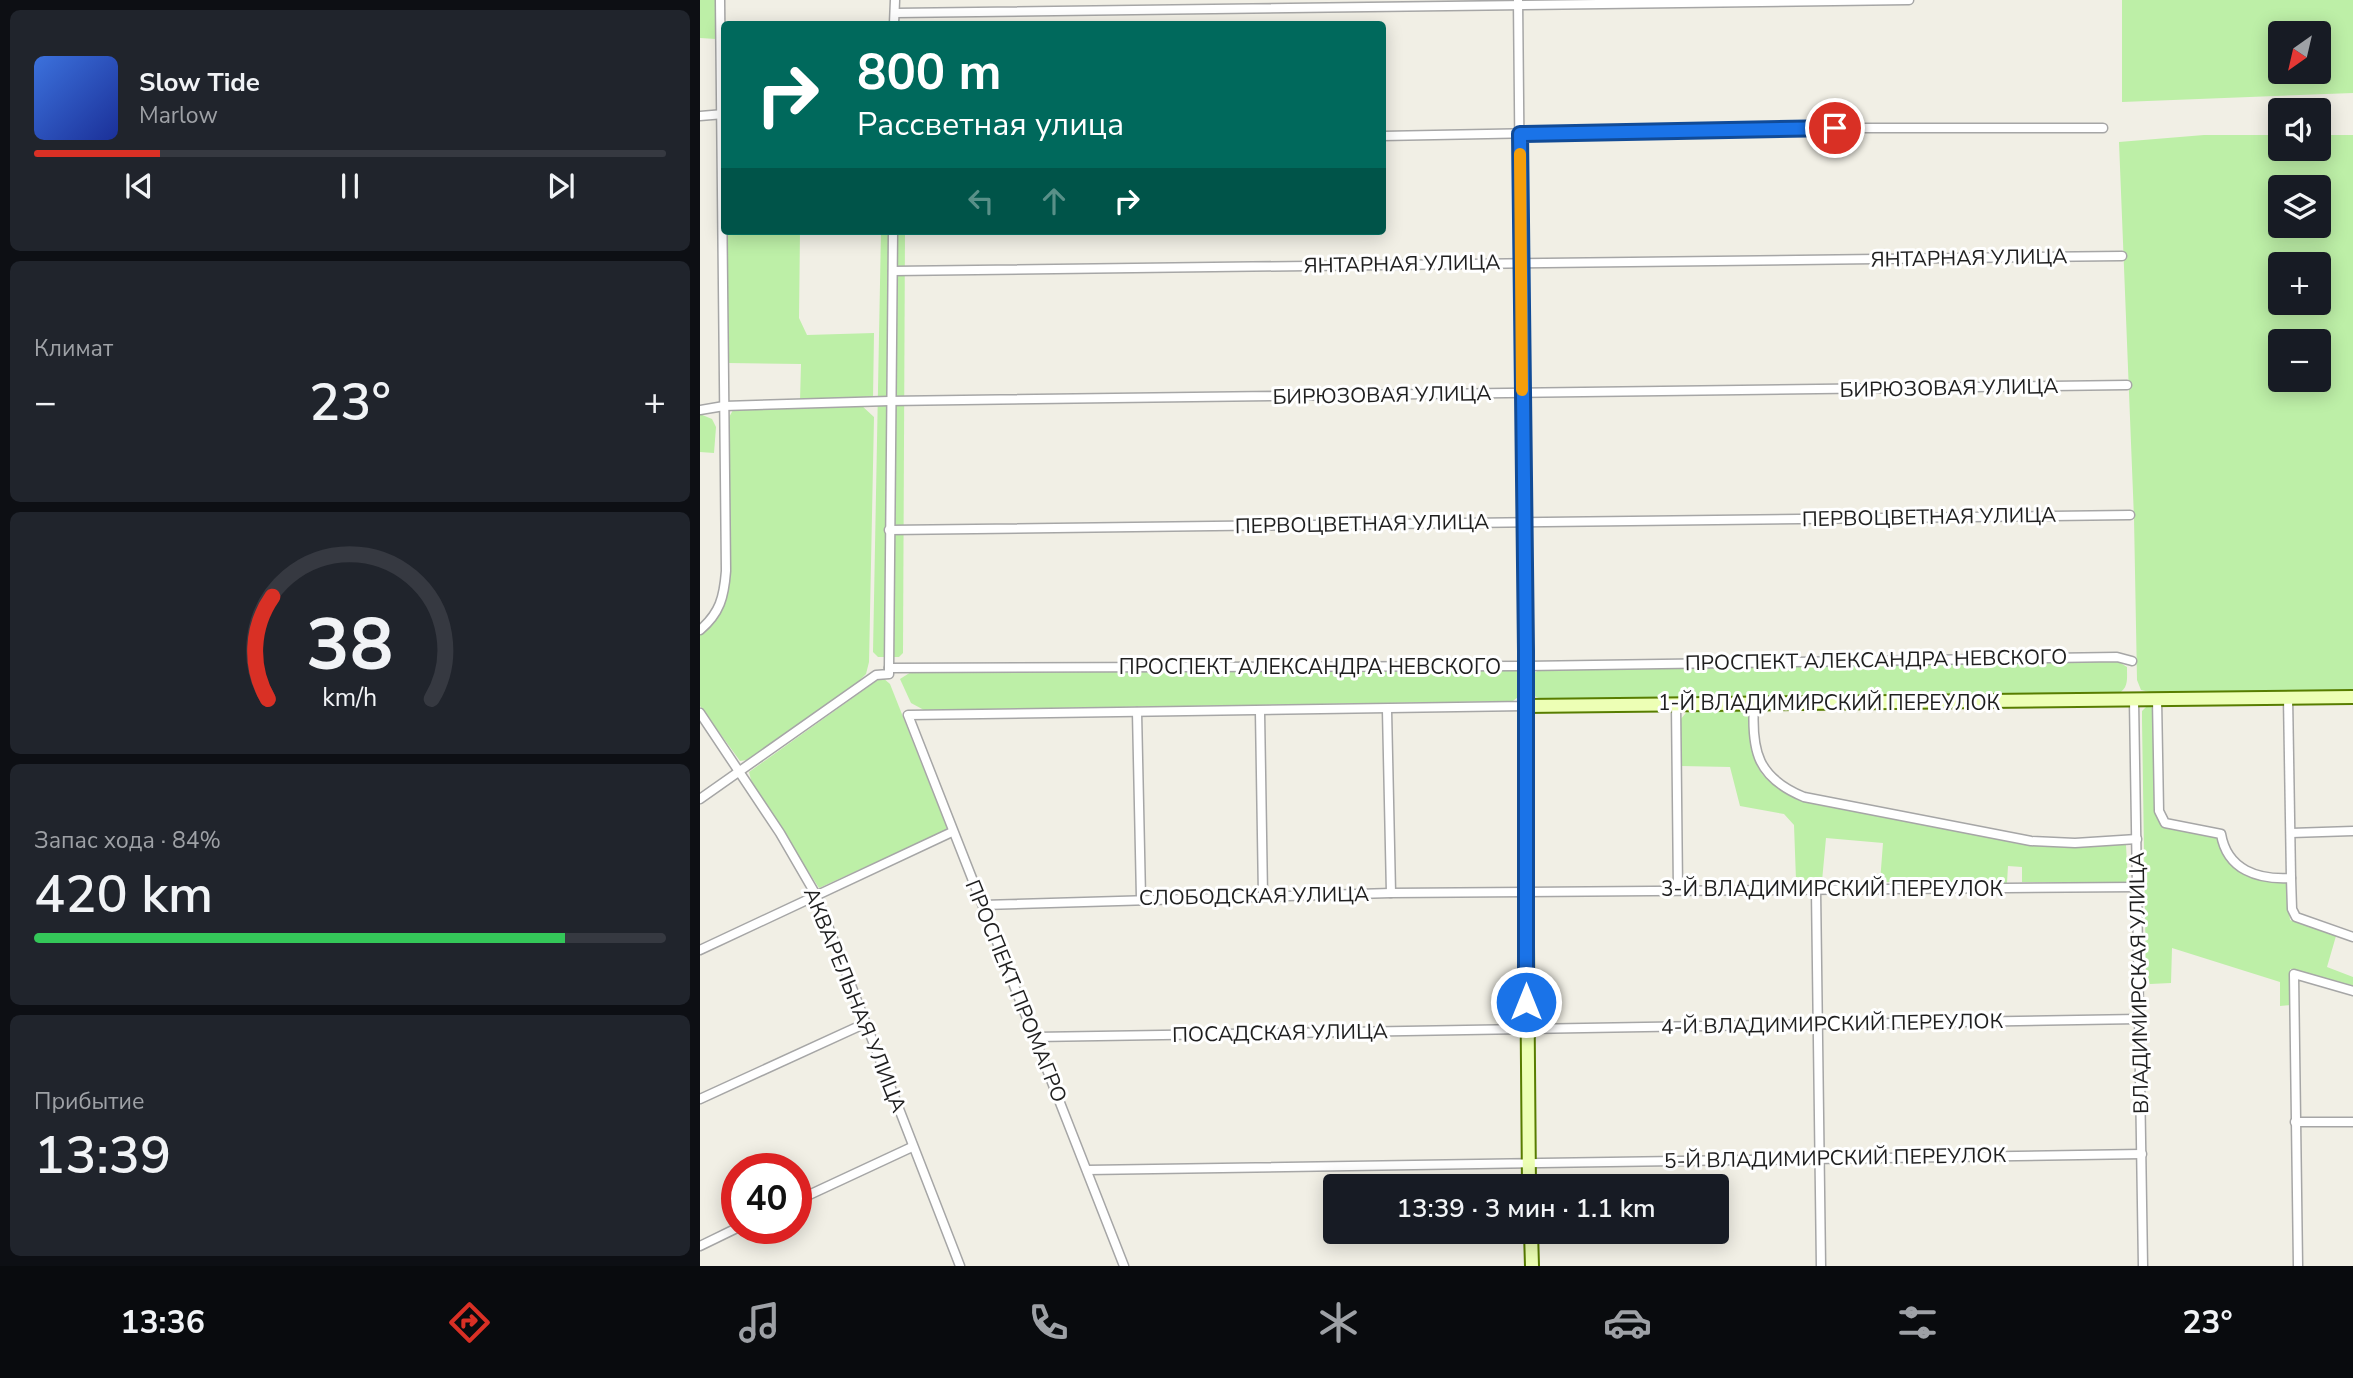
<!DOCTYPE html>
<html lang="ru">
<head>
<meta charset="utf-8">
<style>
	:root { --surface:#171b24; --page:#20242c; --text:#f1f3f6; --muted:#9ea1a6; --line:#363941; --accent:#d93025 }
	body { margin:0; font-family:"Nunito Sans",sans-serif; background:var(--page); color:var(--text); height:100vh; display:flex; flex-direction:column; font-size:26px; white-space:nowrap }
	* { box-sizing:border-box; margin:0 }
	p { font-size:23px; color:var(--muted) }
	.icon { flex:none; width:38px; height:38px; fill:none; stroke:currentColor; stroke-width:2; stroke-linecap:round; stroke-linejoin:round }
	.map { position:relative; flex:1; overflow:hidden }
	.sheet { display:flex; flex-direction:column; gap:10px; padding:10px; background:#0d0f14; width:700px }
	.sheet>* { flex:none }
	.banner { position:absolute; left:21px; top:21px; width:665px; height:214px; border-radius:7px; box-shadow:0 4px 18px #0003; background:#00695c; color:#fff; overflow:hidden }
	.needle { width:46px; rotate:214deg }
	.buttons { position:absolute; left:1568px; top:21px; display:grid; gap:14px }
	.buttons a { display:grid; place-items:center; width:63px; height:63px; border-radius:7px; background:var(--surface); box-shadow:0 4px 18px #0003; font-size:35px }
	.speed { position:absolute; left:21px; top:1153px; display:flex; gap:14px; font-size:35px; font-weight:700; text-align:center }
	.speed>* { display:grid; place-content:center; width:91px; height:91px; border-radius:50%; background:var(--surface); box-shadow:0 4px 18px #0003; line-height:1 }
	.speed .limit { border:10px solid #d22; background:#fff; color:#111 }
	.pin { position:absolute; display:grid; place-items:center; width:60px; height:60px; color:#fff; margin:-30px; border:4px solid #fff; border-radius:50%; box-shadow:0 2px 7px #0007 }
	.me { position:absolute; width:77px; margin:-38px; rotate:0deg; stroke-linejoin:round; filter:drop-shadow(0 0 5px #0008) }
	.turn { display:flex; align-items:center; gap:24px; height:147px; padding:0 21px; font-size:32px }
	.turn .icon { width:91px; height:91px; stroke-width:2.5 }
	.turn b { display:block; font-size:49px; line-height:60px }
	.lanes { display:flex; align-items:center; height:66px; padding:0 21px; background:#0003; justify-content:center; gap:35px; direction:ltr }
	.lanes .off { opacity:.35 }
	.big { font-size:52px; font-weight:600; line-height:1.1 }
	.sheet .tile { flex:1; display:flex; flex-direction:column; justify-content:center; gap:10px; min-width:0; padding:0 24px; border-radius:10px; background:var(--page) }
	.sheet .dial { align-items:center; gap:0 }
	.dial svg { height:182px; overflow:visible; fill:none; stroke:var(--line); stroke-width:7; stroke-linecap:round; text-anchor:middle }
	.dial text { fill:var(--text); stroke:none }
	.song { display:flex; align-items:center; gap:21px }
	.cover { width:84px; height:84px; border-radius:10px; background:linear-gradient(135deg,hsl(220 70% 55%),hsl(230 70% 35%)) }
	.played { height:7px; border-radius:4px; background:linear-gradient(90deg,var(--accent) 20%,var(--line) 20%) }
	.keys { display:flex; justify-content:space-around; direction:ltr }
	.heat { display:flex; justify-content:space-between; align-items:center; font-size:38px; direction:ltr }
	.charge { height:10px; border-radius:5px; background:linear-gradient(90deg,#34c759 84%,var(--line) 0) }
	.trip { position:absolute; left:623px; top:1174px; width:406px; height:70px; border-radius:7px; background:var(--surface); box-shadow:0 4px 18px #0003; font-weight:600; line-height:70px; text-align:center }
	.menu { display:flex; height:112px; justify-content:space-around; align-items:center; background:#090b0e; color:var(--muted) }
	.menu .icon { width:49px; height:49px }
	.menu .on { color:var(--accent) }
	.menu b { font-size:32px; color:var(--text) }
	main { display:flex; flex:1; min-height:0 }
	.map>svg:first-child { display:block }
	.grass { fill:#bdefa7; fill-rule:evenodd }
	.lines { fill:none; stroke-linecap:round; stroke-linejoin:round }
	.street-casing { stroke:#a6a6a6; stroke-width:11 }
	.secondary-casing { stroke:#587d00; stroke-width:16 }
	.street { stroke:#fff; stroke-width:8 }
	.secondary { stroke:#edffb5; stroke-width:12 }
	.route-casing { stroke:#114b97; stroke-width:18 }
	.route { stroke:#1a73e8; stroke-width:12 }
	.slow { stroke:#f59e0b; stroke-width:12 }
	.labels { text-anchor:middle; stroke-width:6; stroke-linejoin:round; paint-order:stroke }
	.street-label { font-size:21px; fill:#1f1f1f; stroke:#fff }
</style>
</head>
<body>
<main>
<section class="sheet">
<div class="tile">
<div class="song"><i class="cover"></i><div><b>Slow Tide</b><p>Marlow</p></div></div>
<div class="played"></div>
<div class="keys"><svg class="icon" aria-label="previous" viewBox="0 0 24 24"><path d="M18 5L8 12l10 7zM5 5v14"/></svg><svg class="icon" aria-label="pause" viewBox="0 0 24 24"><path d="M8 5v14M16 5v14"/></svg><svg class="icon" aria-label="next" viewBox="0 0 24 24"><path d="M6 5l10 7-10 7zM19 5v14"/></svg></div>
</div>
<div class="tile"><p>Климат</p>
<div class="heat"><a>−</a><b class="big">23°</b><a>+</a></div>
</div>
<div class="tile dial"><svg viewBox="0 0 100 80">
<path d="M14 69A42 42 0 1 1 86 69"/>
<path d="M14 69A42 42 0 0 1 16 24" stroke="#d93025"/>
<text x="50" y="56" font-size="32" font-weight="700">38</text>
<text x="50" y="72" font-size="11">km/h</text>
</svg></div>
<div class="tile"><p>Запас хода · 84%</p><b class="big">420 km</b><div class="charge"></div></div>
<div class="tile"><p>Прибытие</p><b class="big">13:39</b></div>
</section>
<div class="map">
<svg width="1653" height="1266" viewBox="0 0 1653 1266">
	<rect width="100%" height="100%" fill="#f1efe5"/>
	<g class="grass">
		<path d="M0,0H16V39L0,38Z"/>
		<path d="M1422,0H1653V93L1422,102ZM1580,33H1619V72H1580Z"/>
		<path d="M1504,135H1580V149H1619V135H1653V692L1454,693L1441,690L1437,680L1434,518L1419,142ZM1580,187H1619V226H1580ZM1580,264H1619V303H1580ZM1580,341H1619V380H1580Z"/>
		<path d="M26,231H100L99,318L107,335L174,333L173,399L100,401L101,364L28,363Z"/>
		<path d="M181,231H205L203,653L199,657H178L173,652Z"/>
		<path d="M41,405H161L174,417L169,662L166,674L158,682L47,760L40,761L0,706V632L14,622L28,593L27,421L33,410Z"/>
		<path d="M0,414L12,419L16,427L14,453L0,452Z"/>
		<path d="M1414,659L1427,667C1427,681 1429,690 1414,695L844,700L834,696L831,675L839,670Z"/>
		<path d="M816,669L821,671L822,694L813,701L224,710L211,703L200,679L211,672Z"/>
		<path d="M182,677L190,684L247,828L243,832L119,888L52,784L49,772Z"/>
		<path d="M1449,704L1454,711L1455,803L1461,826L1518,835C1541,866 1545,880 1586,881L1590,920L1636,936L1627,967L1653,977V987L1590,969V1005L1580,1006V982L1472,948L1471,983L1450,984L1446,980L1442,721V711Z"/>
		<path d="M990,708L1041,709L1048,712C1062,757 1040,767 1091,796L1319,844L1426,845L1428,882H1322V867L1308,866L1307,883L1180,882L1183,843L1126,838L1122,881L1096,880L1094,825L1084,814L1040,806L1030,767L981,766L980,720Z"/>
	</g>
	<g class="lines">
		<defs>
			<g id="street">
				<path d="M195,13L1209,0"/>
				<path d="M194,24L195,0"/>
				<path d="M0,116L24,114"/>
				<path d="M682,136L1108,128H1403"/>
				<path d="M193,271L1422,256"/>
				<path d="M0,410L24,406L189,401L1427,385"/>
				<path d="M189,530L1430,515"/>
				<path d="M0,630C20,613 24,597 26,571L20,0"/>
				<path d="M189,668L826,666L1417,657L1432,661"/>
				<path d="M189,668L193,231"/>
				<path d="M1588,697L1591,878"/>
				<path d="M1457,699L1459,811L1465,823L1521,834C1527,870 1558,880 1591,878L1592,909L1596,917L1653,937"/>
				<path d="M1434,700L1443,1266"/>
				<path d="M976,704L978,890"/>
				<path d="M1054,704C1051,752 1058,778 1104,797L1331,841L1375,843L1437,839"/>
				<path d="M687,710L691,893"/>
				<path d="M437,712L441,898"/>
				<path d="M560,712L563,896"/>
				<path d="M0,713L80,833L116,895L260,1266"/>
				<path d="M0,799L176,675L189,674V668"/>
				<path d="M1591,833L1653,831"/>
				<path d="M1116,890L1121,1266"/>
				<path d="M283,905L691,893L1438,887"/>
				<path d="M0,950L252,832"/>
				<path d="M335,1037L1439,1019"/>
				<path d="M0,1099L166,1023"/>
				<path d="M1595,1122H1653"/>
				<path d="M387,1170L1442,1154"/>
				<path d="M96,1201L212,1147"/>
				<path d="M0,1246L37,1228"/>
				<path d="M424,1266L208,715L825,706L818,0"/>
				<path d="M1598,1266L1594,974L1653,991"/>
			</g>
			<g id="secondary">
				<path d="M829,1186L825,706L1653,697"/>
				<path d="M831,1232L832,1266"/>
			</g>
		</defs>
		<use href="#street" class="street-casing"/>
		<use href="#secondary" class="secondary-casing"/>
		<use href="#street" class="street"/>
		<use href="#secondary" class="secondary"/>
	</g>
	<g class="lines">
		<defs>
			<path id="route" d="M826,1002V651L820,134L1135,128"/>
		</defs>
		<use href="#route" class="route-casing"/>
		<use href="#route" class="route"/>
		<path class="slow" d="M820,154L822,390"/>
	</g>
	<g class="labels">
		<g class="street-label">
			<text transform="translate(1269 258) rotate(-1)" y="7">ЯНТАРНАЯ УЛИЦА</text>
			<text transform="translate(702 264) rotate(-1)" y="7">ЯНТАРНАЯ УЛИЦА</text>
			<text transform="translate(1249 388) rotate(-1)" y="7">БИРЮЗОВАЯ УЛИЦА</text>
			<text transform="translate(682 395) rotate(-1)" y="7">БИРЮЗОВАЯ УЛИЦА</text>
			<text transform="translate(1229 517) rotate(-1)" y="7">ПЕРВОЦВЕТНАЯ УЛИЦА</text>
			<text transform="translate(662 524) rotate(-1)" y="7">ПЕРВОЦВЕТНАЯ УЛИЦА</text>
			<text transform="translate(1176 660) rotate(-1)" y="7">ПРОСПЕКТ АЛЕКСАНДРА НЕВСКОГО</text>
			<text x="610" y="674">ПРОСПЕКТ АЛЕКСАНДРА НЕВСКОГО</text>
			<text x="1129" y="710">1-Й ВЛАДИМИРСКИЙ ПЕРЕУЛОК</text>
			<text x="1132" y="896">3-Й ВЛАДИМИРСКИЙ ПЕРЕУЛОК</text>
			<text transform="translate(554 896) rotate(-1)" y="7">СЛОБОДСКАЯ УЛИЦА</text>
			<text transform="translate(1439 983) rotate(-91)" y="7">ВЛАДИМИРСКАЯ УЛИЦА</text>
			<text transform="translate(316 991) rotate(68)" y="7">ПРОСПЕКТ ПРОМАГРО</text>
			<text transform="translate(155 1000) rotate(68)" y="7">АКВАРЕЛЬНАЯ УЛИЦА</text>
			<text transform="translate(1132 1024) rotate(-1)" y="7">4-Й ВЛАДИМИРСКИЙ ПЕРЕУЛОК</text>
			<text transform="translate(580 1033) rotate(-1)" y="7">ПОСАДСКАЯ УЛИЦА</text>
			<text transform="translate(1135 1158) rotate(-1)" y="7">5-Й ВЛАДИМИРСКИЙ ПЕРЕУЛОК</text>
		</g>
	</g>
</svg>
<div class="buttons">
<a><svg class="needle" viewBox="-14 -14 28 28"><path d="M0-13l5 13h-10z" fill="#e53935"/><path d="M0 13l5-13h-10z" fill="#9ea1a6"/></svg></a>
<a><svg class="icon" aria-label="sound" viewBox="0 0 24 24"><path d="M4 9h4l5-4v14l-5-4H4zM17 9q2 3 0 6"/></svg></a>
<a><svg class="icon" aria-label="layers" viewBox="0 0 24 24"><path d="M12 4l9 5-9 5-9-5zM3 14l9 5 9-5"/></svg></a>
<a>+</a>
<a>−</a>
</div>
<div class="speed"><div class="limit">40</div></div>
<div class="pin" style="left:1135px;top:128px;background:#d93025"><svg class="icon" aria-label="arrive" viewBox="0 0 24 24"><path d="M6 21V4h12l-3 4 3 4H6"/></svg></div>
<svg class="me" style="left:826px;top:1002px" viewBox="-20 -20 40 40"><circle r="17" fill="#1a73e8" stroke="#fff" stroke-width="3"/><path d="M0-11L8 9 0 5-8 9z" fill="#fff"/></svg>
<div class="trip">13:39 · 3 мин · 1.1 km</div>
<div class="banner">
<div class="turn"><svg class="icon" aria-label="right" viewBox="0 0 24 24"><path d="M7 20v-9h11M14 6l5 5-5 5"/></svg><div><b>800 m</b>Рассветная улица</div></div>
<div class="lanes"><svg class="icon off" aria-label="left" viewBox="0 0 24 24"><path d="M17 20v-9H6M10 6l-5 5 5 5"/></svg><svg class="icon off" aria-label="ahead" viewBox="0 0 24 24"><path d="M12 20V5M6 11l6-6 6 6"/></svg><svg class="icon" aria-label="right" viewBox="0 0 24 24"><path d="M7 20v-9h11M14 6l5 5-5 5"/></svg></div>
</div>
</div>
</main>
<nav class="menu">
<b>13:36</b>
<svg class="icon on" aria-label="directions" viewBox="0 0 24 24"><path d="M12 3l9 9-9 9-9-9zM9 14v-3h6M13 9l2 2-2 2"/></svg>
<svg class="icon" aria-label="music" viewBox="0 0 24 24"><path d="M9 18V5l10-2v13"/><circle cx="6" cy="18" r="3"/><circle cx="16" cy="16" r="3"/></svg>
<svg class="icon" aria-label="phone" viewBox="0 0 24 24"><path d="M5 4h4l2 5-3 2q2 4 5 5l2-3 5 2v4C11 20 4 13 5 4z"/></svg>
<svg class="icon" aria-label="climate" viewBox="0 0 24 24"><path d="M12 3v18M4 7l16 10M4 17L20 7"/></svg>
<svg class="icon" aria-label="car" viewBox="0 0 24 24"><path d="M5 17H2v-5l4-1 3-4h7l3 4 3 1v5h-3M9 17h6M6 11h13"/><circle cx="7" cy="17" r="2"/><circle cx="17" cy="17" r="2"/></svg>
<svg class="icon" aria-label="filters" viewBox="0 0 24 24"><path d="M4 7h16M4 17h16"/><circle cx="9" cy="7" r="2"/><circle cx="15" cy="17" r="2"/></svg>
<b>23°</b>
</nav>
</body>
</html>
